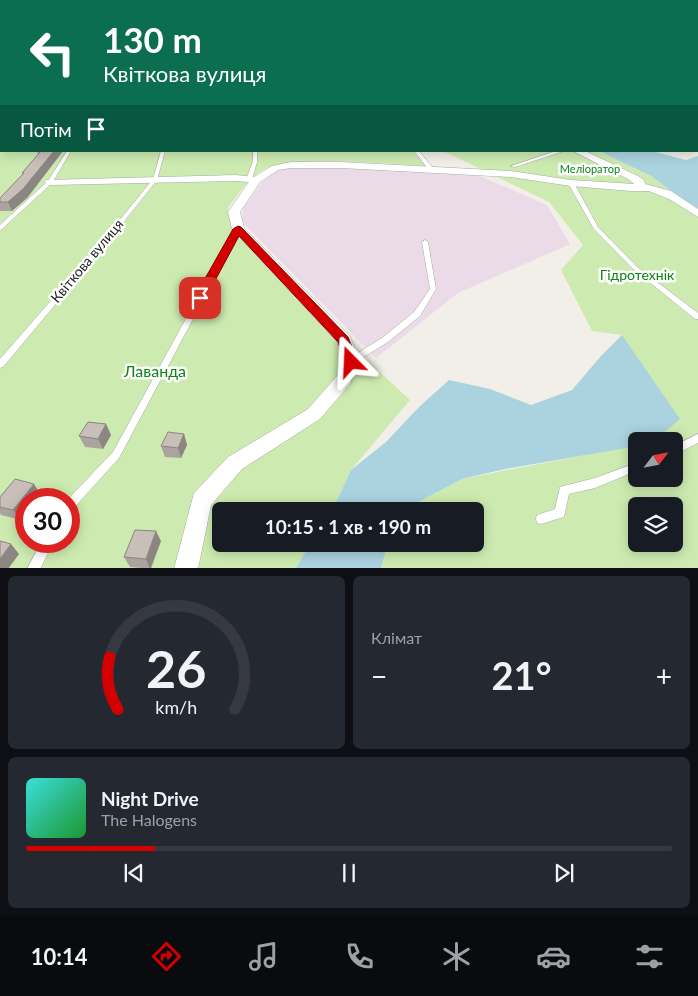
<!DOCTYPE html>
<html lang="uk">
<head>
<meta charset="utf-8">
<style>
	:root { --surface:#171b24; --page:#242831; --text:#f1f3f6; --muted:#9ea1a6; --line:#363941; --accent:#d40000 }
	body { margin:0; font-family:Lato,sans-serif; background:var(--page); color:var(--text); height:100vh; display:flex; flex-direction:column; font-size:19px; white-space:nowrap }
	* { box-sizing:border-box; margin:0 }
	p { font-size:16px; color:var(--muted) }
	.icon { flex:none; width:28px; height:28px; fill:none; stroke:currentColor; stroke-width:2; stroke-linecap:round; stroke-linejoin:round }
	.map { position:relative; height:568px; overflow:hidden }
	.details { display:flex; flex-direction:column; gap:8px; padding:8px; background:#0d0f14; flex:1 }
	.details>* { flex:none }
	.banner { position:absolute; left:0px; top:0px; width:699px; height:152px; box-shadow:0 2px 12px #0003; background:#0b6e4f; color:#fff; overflow:hidden }
	.needle { width:32px; rotate:58deg }
	.fabs { position:absolute; left:628px; top:432px; display:grid; gap:10px }
	.fabs a { display:grid; place-items:center; width:55px; height:55px; border-radius:8px; background:var(--surface); box-shadow:0 2px 12px #0003; font-size:25px }
	.speed { position:absolute; left:15px; top:488px; display:flex; gap:10px; font-size:25px; font-weight:700; text-align:center }
	.speed>* { display:grid; place-content:center; width:65px; height:65px; border-radius:50%; background:var(--surface); box-shadow:0 2px 12px #0003; line-height:1 }
	.speed .limit { border:8px solid #d22; background:#fff; color:#111 }
	.pin { position:absolute; display:grid; place-items:center; width:42px; height:42px; color:#fff; margin:-21px; border-radius:10px; box-shadow:0 2px 8px #0006 }
	.me { position:absolute; width:55px; margin:-28px; rotate:339deg; stroke-linejoin:round; filter:drop-shadow(0 0 4px #0008) }
	.turn { display:flex; align-items:center; gap:18px; height:105px; padding:0 20px; font-size:22px }
	.turn .icon { width:65px; height:65px; stroke-width:2.5 }
	.turn b { display:block; font-size:35px; line-height:42px }
	.then { display:flex; align-items:center; height:48px; padding:0 20px; background:#0003; gap:10px; font-size:19px }
	.big { font-size:38px; font-weight:700; line-height:1.1 }
	.details .card { flex:1; display:flex; flex-direction:column; justify-content:center; gap:8px; min-width:0; padding:0 18px; border-radius:8px; background:var(--page) }
	.details .dial { align-items:center; gap:0 }
	.dial svg { height:130px; overflow:visible; fill:none; stroke:var(--line); stroke-width:7; stroke-linecap:round; text-anchor:middle }
	.dial text { fill:var(--text); stroke:none }
	.song { display:flex; align-items:center; gap:15px }
	.cover { width:60px; height:60px; border-radius:8px; background:linear-gradient(135deg,hsl(180 70% 55%),hsl(130 70% 35%)) }
	.played { height:5px; border-radius:2px; background:linear-gradient(90deg,var(--accent) 20%,var(--line) 20%) }
	.keys { display:flex; justify-content:space-around; direction:ltr }
	.heat { display:flex; justify-content:space-between; align-items:center; font-size:28px; direction:ltr }
	.details .tiles { flex:1; display:grid; gap:8px; grid-template-columns:1fr 1fr }
	.card:last-child { grid-column:span 2 }
	.trip { position:absolute; left:212px; top:502px; width:272px; height:50px; border-radius:8px; background:var(--surface); box-shadow:0 2px 12px #0003; font-weight:700; line-height:50px; text-align:center }
	.tab-bar { display:flex; height:80px; justify-content:space-around; align-items:center; background:#090b0e; color:var(--muted) }
	.tab-bar .icon { width:35px; height:35px }
	.tab-bar .on { color:var(--accent) }
	.tab-bar b { font-size:22px; color:var(--text) }
	.map>svg:first-child { display:block }
	.industrial { fill:#ebdbe8 }
	.grass { fill:#cdebb0; fill-rule:evenodd }
	.water { fill:#aad3df }
	.lines { fill:none; stroke-linecap:round; stroke-linejoin:round }
	.service-casing { stroke:#a9a9a9; stroke-width:1 }
	.minor-casing { stroke:#a9a9a9; stroke-width:1 }
	.service { fill:#fff; fill-rule:evenodd }
	.minor { fill:#fff; fill-rule:evenodd }
	.wall { fill:#aba49e }
	.shaded-wall { fill:#8b8681 }
	.building { fill:#c7bfb8; stroke:#8b8681 }
	.route { fill:#d40000; stroke:#8a0000 }
	.labels { text-anchor:middle; stroke-width:5; stroke-linejoin:round; paint-order:stroke }
	.far-park-label { font-size:11px; fill:#0c8416; stroke:#fff }
	.street-label { font-size:14px; fill:#222; stroke:#fff }
	.park-label { font-size:14px; fill:#0c8416; stroke:#fff }
	.near-park-label { font-size:16px; fill:#0c8416; stroke:#fff }
</style>
</head>
<body>
<div class="map">
<svg width="698" height="569" viewBox="0 0 698 569">
	<rect width="100%" height="100%" fill="#f2efe9"/>
	<path class="industrial" d="M290,167H343L473,173L547,205L570,244L458,293L376,358L242,222L243,208L262,182L277,170Z"/>
	<g class="grass">
		<path d="M0,78L1,151H412L425,166C390,164 292,155 265,169C249,177 238,195 228,208L231,226L292,291L410,400L351,470L332,511H221V544H310L296,568H0ZM26,499H69V541H26Z"/>
		<path d="M443,151H599L651,176L698,211V568L381,569L388,544H476V511H406L409,507L462,479L636,445V479H674V441H647L656,438L622,335L592,331L561,270L583,245L549,202ZM636,506H674V544H636Z"/>
	</g>
	<g class="water">
		<path d="M599,151H652L686,160L698,156V211L651,176Z"/>
		<path d="M622,335L680,419C666,431 655,441 636,441V445L632,447L505,469L462,479L409,507L406,511H332L351,470L386,442L419,407L449,380L490,389L531,405L572,390L601,356Z"/>
		<path d="M310,544H388L381,568H296Z"/>
	</g>
	<g class="lines">
		<defs>
			<g id="service">
				<rect x="0" y="122" width="1" height="3"/>
				<path d="M67,151H71L52,183L2,229L0,230V225L48,181Z"/>
				<path d="M161,151H165L157,180L106,244L3,367L0,368V359L102,242L153,179Z"/>
				<path d="M253,151H257V162L252,179L249,181L246,179L253,162Z"/>
				<path d="M414,151H419L433,168V170H429Z"/>
				<path d="M556,151H564L515,167L511,166Z"/>
				<path d="M571,181L574,183L598,227L636,266L698,313V319H695L632,268L594,229L568,183Z"/>
				<path d="M238,227L241,229L119,458L73,509L69,510V499H68L113,452L235,229Z"/>
				<path d="M425,240L428,242L436,289L420,316L388,342L354,363L351,364L348,363L347,361L348,359L382,338L414,312L430,289L422,242Z"/>
				<path d="M698,434V443L674,455V446Z"/>
				<path d="M636,463V471L595,488L569,494L564,517L541,524L537,523L536,519L537,515L555,509L560,487L595,478Z"/>
				<path d="M42,541H54L40,569H27Z"/>
			</g>
			<path id="minor" d="M573,151H585L638,176L644,180L645,184L671,191L698,209V217L671,200L649,191H631L571,186L511,177L341,168H291L278,170L260,182L240,212L244,228L350,336L359,361L350,384L320,419L242,469L211,505L198,569H174L194,493L228,457L308,409L337,376L343,361L337,342L232,229L228,212L249,182L236,181L50,185L46,184L45,182L46,180L236,175L254,177L272,166L291,162H341L511,171L571,180L634,184L630,180Z"/>
		</defs>
		<use href="#service" class="service-casing"/>
		<use href="#minor" class="minor-casing"/>
		<use href="#service" class="service"/>
		<use href="#minor" class="minor"/>
	</g>
	<g class="wall">
		<path d="M63,151L27,198L12,211H0V198L23,175L22,173L38,155L37,151Z"/>
		<path d="M106,424L111,435L103,449L85,447L79,436Z"/>
		<path d="M184,434L187,445L181,458L165,457L161,446Z"/>
		<path d="M41,495L38,499H26L21,520L1,515L0,513V497Z"/>
		<path d="M161,541L151,569L130,567L124,557Z"/>
	</g>
	<g class="shaded-wall">
		<path d="M54,151H63L27,198L12,211L8,202Z"/>
		<path d="M106,424L111,435L103,449L98,439Z"/>
		<path d="M184,434L187,445L181,458L178,448Z"/>
		<path d="M34,484L41,495L38,499H26V513L21,520L13,510Z"/>
		<path d="M156,531L161,541L150,569L146,559Z"/>
		<path d="M11,544L19,554L8,569H0V559Z"/>
	</g>
	<g class="building">
		<path d="M37,151H54L23,189L8,202H0V198L24,173H22L41,151Z"/>
		<path d="M88,422L106,424L98,439L79,436Z"/>
		<path d="M168,432L184,434L178,448L161,446Z"/>
		<path d="M15,479L34,484L13,510L0,507V497Z"/>
		<path d="M135,530L156,531L146,559L124,557Z"/>
		<path d="M0,541L11,544L0,559Z"/>
	</g>
	<linearGradient id="sky" x2="0" y2="1"><stop stop-color="#8fc0e4"/><stop offset="0.49" stop-color="#f9f8f5"/><stop offset="1" stop-color="#f9f8f5" stop-opacity="0"/></linearGradient>
	<rect width="698" height="158" fill="url(#sky)"/>
	<path class="route" d="M238,226L241,227L348,337L358,362L356,365H346L338,342L239,236L204,301H196L194,298L233,229Z"/>
	<g class="labels">
		<g class="far-park-label">
			<text x="590" y="173">Меліоратор</text>
		</g>
		<g class="street-label">
			<text transform="translate(87 261) rotate(-50)" y="5">Квіткова вулиця</text>
		</g>
		<g class="park-label">
			<text x="637" y="280">Гідротехнік</text>
		</g>
		<g class="near-park-label">
			<text x="155" y="377">Лаванда</text>
		</g>
	</g>
</svg>
<div class="fabs">
<a><svg class="needle" viewBox="-14 -14 28 28"><path d="M0-13l5 13h-10z" fill="#e53935"/><path d="M0 13l5-13h-10z" fill="#9ea1a6"/></svg></a>
<a><svg class="icon" aria-label="layers" viewBox="0 0 24 24"><path d="M12 4l9 5-9 5-9-5zM3 14l9 5 9-5"/></svg></a>
</div>
<div class="speed"><div class="limit">30</div></div>
<div class="pin" style="left:200px;top:298px;background:#d93025"><svg class="icon" aria-label="arrive" viewBox="0 0 24 24"><path d="M6 21V4h12l-3 4 3 4H6"/></svg></div>
<svg class="me" style="left:351px;top:362px" viewBox="-20 -20 40 40"><path d="M0-17L14 15 0 8-14 15z" fill="#d40000" stroke="#fff" stroke-width="4"/></svg>
<div class="trip">10:15 · 1 хв · 190 m</div>
<div class="banner">
<div class="turn"><svg class="icon" aria-label="left" viewBox="0 0 24 24"><path d="M17 20v-9H6M10 6l-5 5 5 5"/></svg><div><b>130 m</b>Квіткова вулиця</div></div>
<div class="then">Потім<svg class="icon" aria-label="arrive" viewBox="0 0 24 24"><path d="M6 21V4h12l-3 4 3 4H6"/></svg></div>
</div>
</div>
<section class="details">
<div class="tiles">
<div class="card dial"><svg viewBox="0 0 100 80">
<path d="M14 69A42 42 0 1 1 86 69"/>
<path d="M14 69A42 42 0 0 1 9 37" stroke="#d40000"/>
<text x="50" y="56" font-size="32" font-weight="700">26</text>
<text x="50" y="72" font-size="11">km/h</text>
</svg></div>
<div class="card"><p>Клімат</p>
<div class="heat"><a>−</a><b class="big">21°</b><a>+</a></div>
</div>
<div class="card">
<div class="song"><i class="cover"></i><div><b>Night Drive</b><p>The Halogens</p></div></div>
<div class="played"></div>
<div class="keys"><svg class="icon" aria-label="previous" viewBox="0 0 24 24"><path d="M18 5L8 12l10 7zM5 5v14"/></svg><svg class="icon" aria-label="pause" viewBox="0 0 24 24"><path d="M8 5v14M16 5v14"/></svg><svg class="icon" aria-label="next" viewBox="0 0 24 24"><path d="M6 5l10 7-10 7zM19 5v14"/></svg></div>
</div>
</div>
</section>
<nav class="tab-bar">
<b>10:14</b>
<svg class="icon on" aria-label="directions" viewBox="0 0 24 24"><path d="M12 3l9 9-9 9-9-9zM9 14v-3h6M13 9l2 2-2 2"/></svg>
<svg class="icon" aria-label="music" viewBox="0 0 24 24"><path d="M9 18V5l10-2v13"/><circle cx="6" cy="18" r="3"/><circle cx="16" cy="16" r="3"/></svg>
<svg class="icon" aria-label="phone" viewBox="0 0 24 24"><path d="M5 4h4l2 5-3 2q2 4 5 5l2-3 5 2v4C11 20 4 13 5 4z"/></svg>
<svg class="icon" aria-label="climate" viewBox="0 0 24 24"><path d="M12 3v18M4 7l16 10M4 17L20 7"/></svg>
<svg class="icon" aria-label="car" viewBox="0 0 24 24"><path d="M5 17H2v-5l4-1 3-4h7l3 4 3 1v5h-3M9 17h6M6 11h13"/><circle cx="7" cy="17" r="2"/><circle cx="17" cy="17" r="2"/></svg>
<svg class="icon" aria-label="filters" viewBox="0 0 24 24"><path d="M4 7h16M4 17h16"/><circle cx="9" cy="7" r="2"/><circle cx="15" cy="17" r="2"/></svg>
</nav>
</body>
</html>
